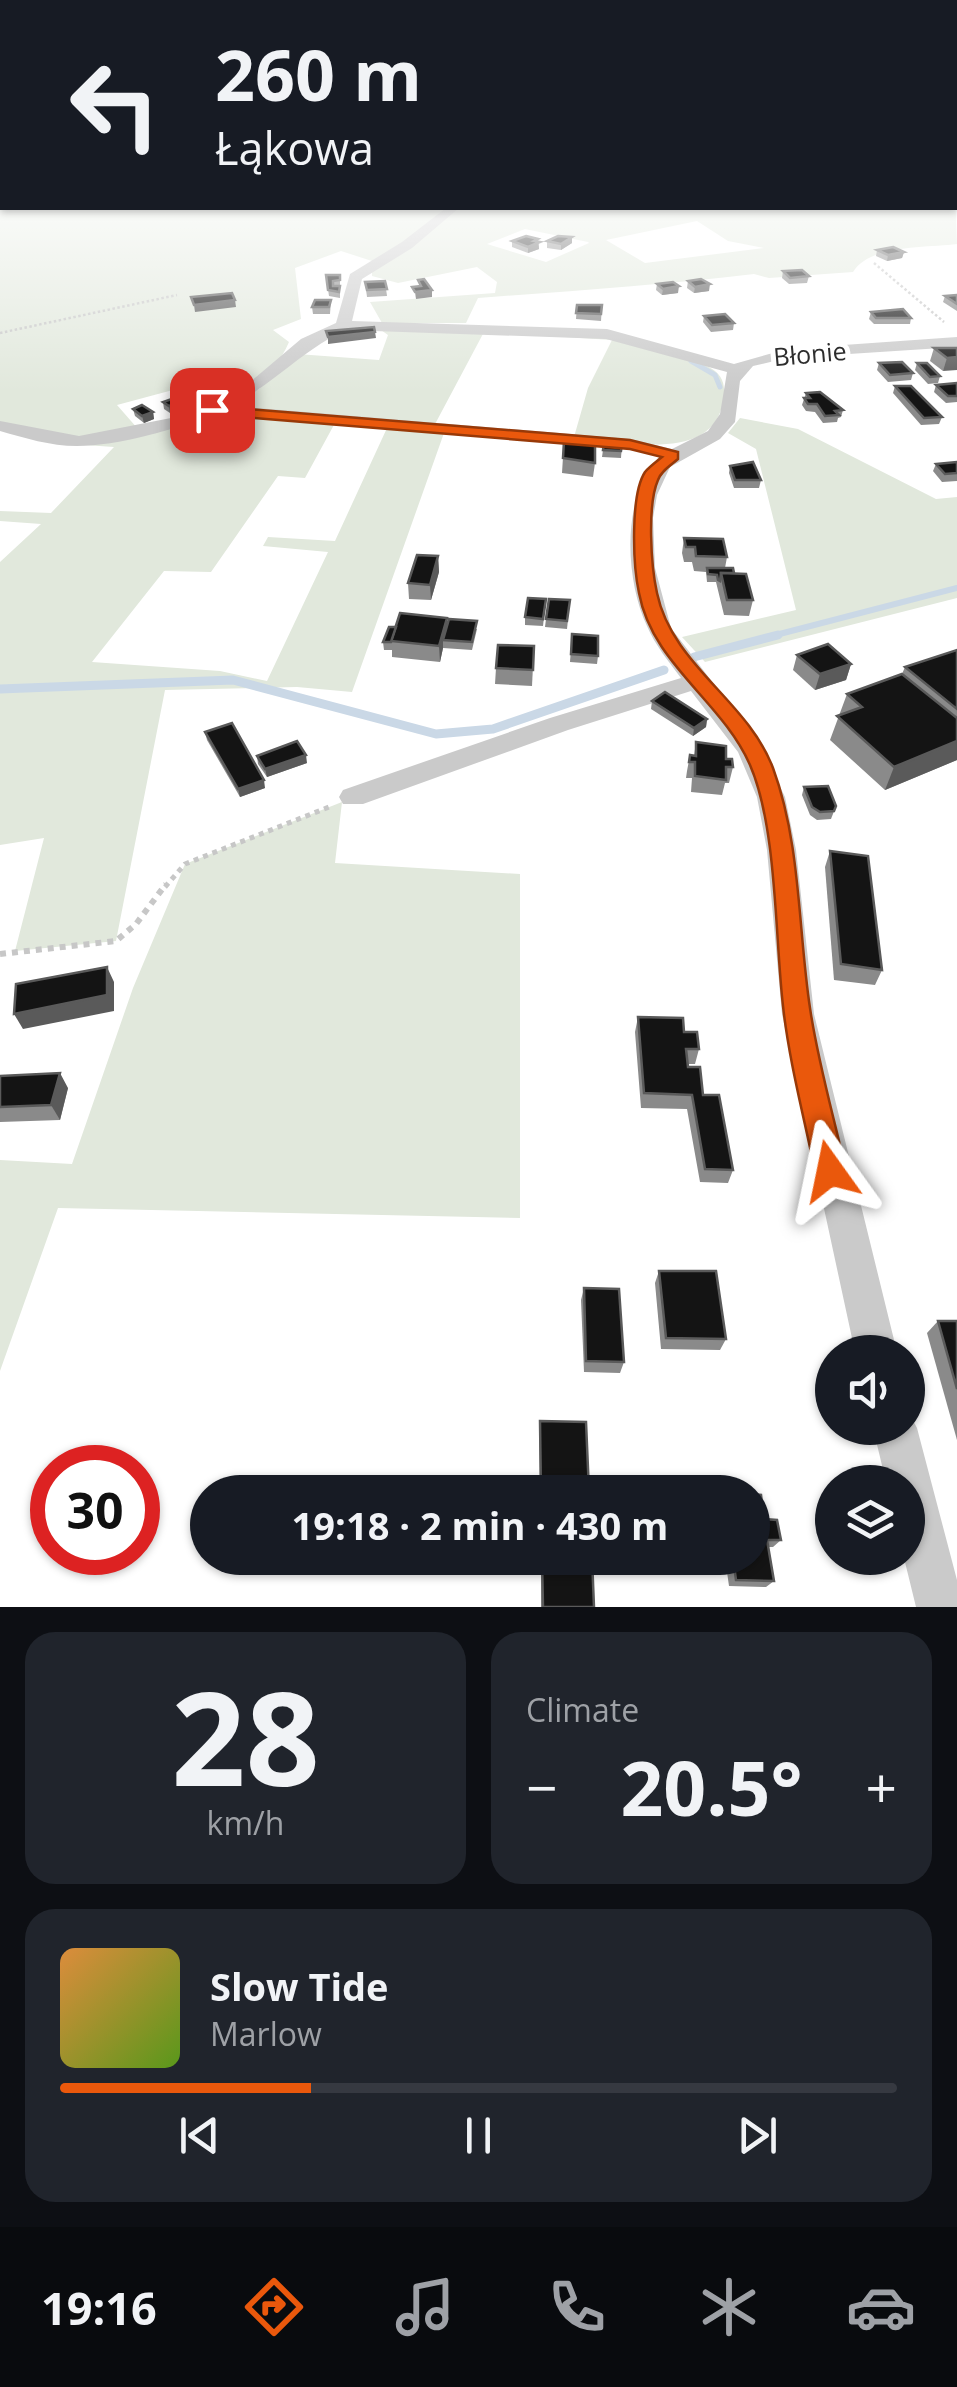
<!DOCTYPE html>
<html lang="en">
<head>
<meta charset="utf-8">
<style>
	:root { --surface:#171b24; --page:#20242c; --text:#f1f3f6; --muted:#9ea1a6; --line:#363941; --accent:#ea580c }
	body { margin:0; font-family:"Open Sans",sans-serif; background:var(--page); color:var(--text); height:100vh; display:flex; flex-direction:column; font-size:38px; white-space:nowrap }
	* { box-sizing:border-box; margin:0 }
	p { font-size:32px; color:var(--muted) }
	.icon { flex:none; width:55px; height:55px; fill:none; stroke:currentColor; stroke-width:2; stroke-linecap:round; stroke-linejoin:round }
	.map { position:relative; height:1607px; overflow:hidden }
	.drawer { display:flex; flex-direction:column; gap:25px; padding:25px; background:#0d0f14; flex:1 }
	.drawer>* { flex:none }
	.banner { position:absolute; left:0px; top:0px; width:958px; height:210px; box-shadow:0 2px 8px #0004; background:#171b24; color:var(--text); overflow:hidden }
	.fabs { position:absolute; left:815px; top:1335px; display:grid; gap:20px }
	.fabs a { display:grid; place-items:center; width:110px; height:110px; border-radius:50%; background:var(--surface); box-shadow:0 2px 8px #0004; font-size:50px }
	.speed { position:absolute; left:30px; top:1445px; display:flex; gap:20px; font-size:50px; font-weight:700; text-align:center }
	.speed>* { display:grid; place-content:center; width:130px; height:130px; border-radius:50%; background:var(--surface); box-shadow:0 2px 8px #0004; line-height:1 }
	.speed .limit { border:15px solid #d22; background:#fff; color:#111 }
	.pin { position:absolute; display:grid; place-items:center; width:85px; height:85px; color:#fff; margin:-42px; border-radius:20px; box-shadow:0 5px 15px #0006 }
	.me { position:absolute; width:110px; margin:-55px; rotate:348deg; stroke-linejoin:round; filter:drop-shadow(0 0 8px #0008) }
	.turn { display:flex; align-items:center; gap:35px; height:210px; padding:0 50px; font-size:45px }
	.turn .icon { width:130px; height:130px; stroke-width:2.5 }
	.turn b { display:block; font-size:70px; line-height:85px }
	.big { font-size:75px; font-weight:700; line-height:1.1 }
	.drawer .card { flex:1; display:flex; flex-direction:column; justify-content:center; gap:15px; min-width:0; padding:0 35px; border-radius:30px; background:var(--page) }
	.drawer .dial { align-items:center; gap:0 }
	.dial b { font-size:130px; line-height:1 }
	.song { display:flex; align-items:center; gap:30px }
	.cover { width:120px; height:120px; border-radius:15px; background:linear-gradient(135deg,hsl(30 70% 55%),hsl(90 70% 35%)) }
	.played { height:10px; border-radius:5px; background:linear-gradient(90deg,var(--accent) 30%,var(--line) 30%) }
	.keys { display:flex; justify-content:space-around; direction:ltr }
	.heat { display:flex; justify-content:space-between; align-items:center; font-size:55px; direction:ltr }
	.drawer .tiles { flex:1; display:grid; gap:25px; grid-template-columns:1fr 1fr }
	.card:last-child { grid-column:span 2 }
	.trip { position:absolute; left:190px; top:1475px; width:580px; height:100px; border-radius:50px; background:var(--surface); box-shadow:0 2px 8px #0004; font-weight:700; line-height:100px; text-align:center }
	.tabs { display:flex; height:160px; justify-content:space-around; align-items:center; background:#090b0e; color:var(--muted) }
	.tabs .icon { width:70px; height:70px }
	.tabs .on { color:var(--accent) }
	.tabs b { font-size:45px; color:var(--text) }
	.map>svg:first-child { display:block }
	.green { fill:#e1e8dc; fill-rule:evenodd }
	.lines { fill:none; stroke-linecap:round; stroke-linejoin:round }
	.stream-far2 { stroke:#cad8e6; stroke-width:5 }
	.stream-far1 { stroke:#cad8e6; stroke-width:6 }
	.stream { stroke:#cad8e6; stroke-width:9 }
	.path-far2 { stroke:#c7c7c7; stroke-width:2.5; stroke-dasharray:2.5 2.5; stroke-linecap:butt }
	.path-far1 { stroke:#c7c7c7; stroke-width:5; stroke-dasharray:5 5; stroke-linecap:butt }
	.path { stroke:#c7c7c7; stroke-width:6; stroke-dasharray:6 6; stroke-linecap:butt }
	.minor { fill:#cacaca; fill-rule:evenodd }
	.wall { fill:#8a8a8a }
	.shaded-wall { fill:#5a5a5a }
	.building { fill:#141414; stroke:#5a5a5a; stroke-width:2.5 }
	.route { fill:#ea580c; stroke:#983908; stroke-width:2.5 }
	.labels { text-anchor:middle; stroke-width:10; stroke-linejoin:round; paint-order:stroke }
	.far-street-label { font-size:25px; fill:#2d2d2d; stroke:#fff }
</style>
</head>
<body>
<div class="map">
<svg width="957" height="1607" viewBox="0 0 957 1607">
	<rect width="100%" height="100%" fill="#fff"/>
	<g class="green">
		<path d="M0,167L2,208H955V193L957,244C927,248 870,244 853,272L769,278L754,274C662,285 570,291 478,298L466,323H382L370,302L495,293L497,282L477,267L398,283L372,276V261L341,251L295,268L301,319L273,330L289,342C274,378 242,391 209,408L184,387L117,405L138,429L212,414L335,423L305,478L278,476L211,572L164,571L92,662L220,671L267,681L328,552L263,546L268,537L335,541L387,428L444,433L352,692L297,687L165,690L116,941L15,951L44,838L0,845V562L41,524L0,521V511L51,513L114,447L70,444L0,430ZM697,221L728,241L764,248L645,263L606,240ZM525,229L588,242L589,243L546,262L487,244Z"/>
		<path d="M441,327C528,331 627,325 707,366C721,373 725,381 724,396C717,466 623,441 574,437L588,388L612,340L484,332L434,426L221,409L259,389L297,354L379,360L388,335L381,330L322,336L355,328Z"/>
		<path d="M740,418L798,429L936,499L957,497V598L705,662L682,637L796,610L756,449L728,433Z"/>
		<path d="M342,802L335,863L520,874V1218L58,1208L0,1371V1160L72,1164L133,988L185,864Z"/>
	</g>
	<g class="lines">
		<path class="stream-far2" d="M691,361L715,375L720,387"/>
		<path class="stream-far1" d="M768,637L957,588"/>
		<g class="stream">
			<path d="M694,657L778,635"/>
			<path d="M0,689L233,680L436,734L493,729L664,670"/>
		</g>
		<g class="path-far2">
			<path d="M874,263L944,322"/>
			<path d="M0,333L177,295"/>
		</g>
		<path class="path-far1" d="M165,887L185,864L329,807"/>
		<path class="path" d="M0,954L116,941L136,924L166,884"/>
		<g class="minor">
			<rect x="955" y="174" width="2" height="6"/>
			<path d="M446,208H459L412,248L362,279L352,321L607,329L734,364L787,349L957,337V347L787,358L753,366L740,381L735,422L720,439L670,467L657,495L653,518L655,568L671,628L759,743L785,797L796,850L814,1014L897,1352H855L782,1014L767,850L757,797L738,752L691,691L568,730L363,804H343L339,797L343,790L550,718L681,678C669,662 655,645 647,626C625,579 621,496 659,457L630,449L213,415C175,429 118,446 77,446C50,446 25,438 0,431V421L79,436L171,418L206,406L249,383L301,339L336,323L350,274L402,242ZM345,330L606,339L727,372L720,414L708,431L672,449L631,439L232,406C273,384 303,350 345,330Z"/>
			<path d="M908,1411L917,1428L957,1580V1607H916L904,1558H908V1482H886L873,1428H908Z"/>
		</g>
	</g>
	<g class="wall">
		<path d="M572,237V243L561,250L547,248V241Z"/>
		<path d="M538,239L539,249L528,253L512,247V241Z"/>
		<path d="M877,250L904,252L902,258L887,261L876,256Z"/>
		<path d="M783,271L809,276L807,283L789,284L782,278Z"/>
		<path d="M326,275H340V298L329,296Z"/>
		<path d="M385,281L387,296L367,297L365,282Z"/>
		<path d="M688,281L709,291L694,293L687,288Z"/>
		<path d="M657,284L678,293L662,295L656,290Z"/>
		<path d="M957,295V311L943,302L945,296Z"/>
		<path d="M331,300L330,314H313L312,307Z"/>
		<path d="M577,305H602L601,321L576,319Z"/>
		<path d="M871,312L911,318L910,324H874L869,319Z"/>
		<path d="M704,316L734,323L733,330L711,332L703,322Z"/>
		<path d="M934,348H957L943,371L930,361Z"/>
		<path d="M879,363L913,373L911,380L888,382L877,370Z"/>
		<path d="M917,363L940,376L938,383L928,384L915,370Z"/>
		<path d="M957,383V402L946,403L934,392L936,385Z"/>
		<path d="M895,386L942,417L939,424L921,425L893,393Z"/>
		<path d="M806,393L843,410L841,417L838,418L837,422L823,423L815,412L806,411L802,405Z"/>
		<path d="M192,398L194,406L170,413L164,409L163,402Z"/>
		<path d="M133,409L153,412L154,419L144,423L135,416Z"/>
		<path d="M564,441L595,463L593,477L562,473Z"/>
		<path d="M604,443L622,444L621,458L602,457Z"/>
		<path d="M957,462V481L942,482L933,471L936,464Z"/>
		<path d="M730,466L761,480L759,488H734L729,473Z"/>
		<path d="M684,538L727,557L725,568L734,573L753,600L749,616L724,615L716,582H707L706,572L694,571L692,562H684L682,553Z"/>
		<path d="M438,556L439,572L431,600L409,599L408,583Z"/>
		<path d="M546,599L543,626L525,625V617Z"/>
		<path d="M570,600L567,629L545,627L546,619Z"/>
		<path d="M447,625L477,629L472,650L443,648L440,662L392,657V650H384L383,642Z"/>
		<path d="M572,634L598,656L597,664L570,662Z"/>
		<path d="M534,646L532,686L495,684L496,668Z"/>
		<path d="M957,650V760L885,790L830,740L847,694L902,674L905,667Z"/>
		<path d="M797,655L851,664L846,680L815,690L793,670Z"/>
		<path d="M652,701L707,719L706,727L693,736L651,709Z"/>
		<path d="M205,732L265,788L240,797L207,740Z"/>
		<path d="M696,742L726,759L733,767L729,783H725L722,795L691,792L692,778H686L687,771L690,755L694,756Z"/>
		<path d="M257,756L307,763L267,777L258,764Z"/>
		<path d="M804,787L836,806L831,819L817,820L810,815L802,795Z"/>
		<path d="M830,851L882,970L875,985L834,980L825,867Z"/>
		<path d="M638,1017L684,1032L699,1049L695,1064H688V1067L703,1095L733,1170L728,1183L700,1182L687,1109L641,1108L635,1032Z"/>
		<path d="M0,1076L68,1088L60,1120L0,1122Z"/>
		<path d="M659,1271L726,1339L720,1350L661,1349L655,1283Z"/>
		<path d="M584,1288L624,1362L620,1373L584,1372L581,1300Z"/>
		<path d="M938,1321H957V1440L927,1333Z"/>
		<path d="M540,1421L589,1492H540L539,1431Z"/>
		<path d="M764,1519L781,1540L773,1547H768L774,1581L766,1587L729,1586L725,1558H752Z"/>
		<path d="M541,1558H592L594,1607H541Z"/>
	</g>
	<g class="shaded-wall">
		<path d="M572,237V243L561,250V244Z"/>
		<path d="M538,239L539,249L528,253V247Z"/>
		<path d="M904,252L902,258L887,261L888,255Z"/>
		<path d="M710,284L709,291L694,293L695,287Z"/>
		<path d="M679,286L678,293L662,295L663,289Z"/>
		<path d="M432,290V297L416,299L415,292Z"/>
		<path d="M235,300L236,307L195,312L194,305Z"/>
		<path d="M375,332L376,338L328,344V337Z"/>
		<path d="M957,357V370L943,371L947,358Z"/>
		<path d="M192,398L194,406L170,413L169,406Z"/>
		<path d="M153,412L154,419L144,423L142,416Z"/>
		<path d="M438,556L439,572L431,600L430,585Z"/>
		<path d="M447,618V633L443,640V648L440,662L439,646Z"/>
		<path d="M851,664L846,680L815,690L820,674Z"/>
		<path d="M707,719L706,727L693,736L694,728Z"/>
		<path d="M957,741V760L885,790L894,767Z"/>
		<path d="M306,755L307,763L267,777L265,769Z"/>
		<path d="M264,780L265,788L240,797L238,789Z"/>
		<path d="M107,967L114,982V1011L23,1029L14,1014Z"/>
		<path d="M60,1073L68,1088L60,1120L51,1105Z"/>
	</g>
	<g class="building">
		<path d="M526,236L538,239L534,241L540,242L528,247L512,241Z"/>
		<path d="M558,236L572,237L561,244L547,241Z"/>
		<path d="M893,247L904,252L888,255L877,250Z"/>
		<path d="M802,270L809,276L790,278L783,271Z"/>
		<path d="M326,275H340V280L333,281V286H340L339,292L328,290Z"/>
		<path d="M424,279L432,290L415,292L412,287L421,286L418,280Z"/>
		<path d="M701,279L710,284L695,287L688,281Z"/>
		<path d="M385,281L387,289L367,290L365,282Z"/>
		<path d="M673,282L679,286L663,289L657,284Z"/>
		<path d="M232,293L235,300L194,305L191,297Z"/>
		<path d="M957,295V304L945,296Z"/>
		<path d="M315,300H331L329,307H312Z"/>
		<path d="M577,305H602L601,314L576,313Z"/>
		<path d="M903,309L911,318H876L871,312Z"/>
		<path d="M725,314L734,323L712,325L704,316Z"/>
		<path d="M374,327L375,332L328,337L326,331Z"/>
		<path d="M934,348H957V357L947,358Z"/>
		<path d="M902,362L913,373L890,375L879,363Z"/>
		<path d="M917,363H927L940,376L930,377Z"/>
		<path d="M957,383V396H948L936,385Z"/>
		<path d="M895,386H911L942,417L924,418Z"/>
		<path d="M820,392L843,410L835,411L839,415L825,416L817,404H808L804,398H810L806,393Z"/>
		<path d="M186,394L192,398L169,406L163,402Z"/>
		<path d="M142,405L153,412L142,416L133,409Z"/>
		<path d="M564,441L595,442V463L563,458Z"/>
		<path d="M604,443L622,444L621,451L603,450Z"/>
		<path d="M753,462L761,480H735L730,466Z"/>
		<path d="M957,462V473L945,474L936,464Z"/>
		<path d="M684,538L723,539L727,557L696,556L695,547H686Z"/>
		<path d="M417,555L438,556L430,585L408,583Z"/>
		<path d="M707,568H733L734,573H721L720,581L718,580L717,575L708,574Z"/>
		<path d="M721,573L746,574L753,600H727Z"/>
		<path d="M528,598L546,599L543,619L525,617Z"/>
		<path d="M549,599L570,600L567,621L546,619Z"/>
		<path d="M400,613L447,618L439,646L391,641Z"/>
		<path d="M449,619L477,621L472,642L443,640Z"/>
		<path d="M389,627H396L391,642H383Z"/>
		<path d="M572,634L598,636V656L571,654Z"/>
		<path d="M828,644L851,664L820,674L797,655Z"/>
		<path d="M498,645L534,646L533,670L496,668Z"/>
		<path d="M957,650V709L905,667Z"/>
		<path d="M902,674L957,718V741L894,767L837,716L862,707L847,694Z"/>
		<path d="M665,692L707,719L694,728L652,701Z"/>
		<path d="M232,723L264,780L238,789L205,732Z"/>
		<path d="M297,741L306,755L265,769L257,756Z"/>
		<path d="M696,742L726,746V759H732L733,767H726V780L695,776V762H689L690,755L696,756Z"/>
		<path d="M828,786L836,806L834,811L820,812L812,807L804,787Z"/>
		<path d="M830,851L868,856L882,970L841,964Z"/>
		<path d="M107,967V995L14,1014L16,984Z"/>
		<path d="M638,1017L683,1018L684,1032H697L699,1049H686L688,1067H700L703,1095H719L733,1170L705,1169L692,1095L644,1093Z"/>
		<path d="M60,1073L51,1105L0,1107V1076Z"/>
		<path d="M659,1271H716L726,1339L666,1338Z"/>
		<path d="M584,1288L619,1289L624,1362L586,1361Z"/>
		<path d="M938,1321H957V1389Z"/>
		<path d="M540,1421L586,1422L589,1492H541Z"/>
		<path d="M752,1494L761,1495L764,1519L777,1520L781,1540H767L774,1581L736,1580L733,1558H752Z"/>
		<path d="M542,1558H592L594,1607H543Z"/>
	</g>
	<linearGradient id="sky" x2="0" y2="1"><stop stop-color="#9cc2e7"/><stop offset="0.43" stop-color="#fff"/><stop offset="1" stop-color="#fff" stop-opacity="0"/></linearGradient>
	<rect width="957" height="392" fill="url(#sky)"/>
	<path class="route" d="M212,406L630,440L678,452V459C671,465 661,471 658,480C647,505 651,566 657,593C672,665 748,701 773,768C801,844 798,929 810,1008C818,1063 834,1117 846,1171L841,1182L830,1186L820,1182L815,1171C804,1117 789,1061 783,1006C775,937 777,827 750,765C722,701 652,664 639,593C633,566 630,495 645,472C649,467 656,462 662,457L630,449L206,414L204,410Z"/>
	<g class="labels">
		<g class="far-street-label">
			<text transform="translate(810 354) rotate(-5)" y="9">Błonie</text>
		</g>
	</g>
</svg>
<div class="fabs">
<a><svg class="icon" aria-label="sound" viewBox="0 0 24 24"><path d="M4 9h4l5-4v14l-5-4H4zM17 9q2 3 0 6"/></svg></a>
<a><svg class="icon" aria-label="layers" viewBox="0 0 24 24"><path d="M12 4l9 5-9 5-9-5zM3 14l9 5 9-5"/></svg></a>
</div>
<div class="speed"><div class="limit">30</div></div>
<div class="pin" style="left:212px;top:410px;background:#d93025"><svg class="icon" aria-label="arrive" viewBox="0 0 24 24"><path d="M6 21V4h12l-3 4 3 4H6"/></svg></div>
<svg class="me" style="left:830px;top:1171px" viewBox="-20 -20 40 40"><path d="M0-17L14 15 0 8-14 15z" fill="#ea580c" stroke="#fff" stroke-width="4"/></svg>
<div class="trip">19:18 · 2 min · 430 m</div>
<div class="banner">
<div class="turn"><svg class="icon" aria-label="left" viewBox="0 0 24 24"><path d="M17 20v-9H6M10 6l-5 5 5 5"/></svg><div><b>260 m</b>Łąkowa</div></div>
</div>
</div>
<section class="drawer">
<div class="tiles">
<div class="card dial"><b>28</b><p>km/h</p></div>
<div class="card"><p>Climate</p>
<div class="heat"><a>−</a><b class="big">20.5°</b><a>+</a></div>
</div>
<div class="card">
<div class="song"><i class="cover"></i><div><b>Slow Tide</b><p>Marlow</p></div></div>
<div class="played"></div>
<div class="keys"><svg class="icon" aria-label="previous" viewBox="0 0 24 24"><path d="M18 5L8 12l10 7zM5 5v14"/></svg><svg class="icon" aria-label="pause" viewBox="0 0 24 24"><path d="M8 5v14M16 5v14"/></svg><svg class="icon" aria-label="next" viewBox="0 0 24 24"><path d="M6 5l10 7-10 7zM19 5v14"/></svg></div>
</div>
</div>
</section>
<nav class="tabs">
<b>19:16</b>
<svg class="icon on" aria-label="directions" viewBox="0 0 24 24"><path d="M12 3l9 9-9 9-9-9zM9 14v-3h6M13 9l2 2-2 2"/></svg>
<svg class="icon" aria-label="music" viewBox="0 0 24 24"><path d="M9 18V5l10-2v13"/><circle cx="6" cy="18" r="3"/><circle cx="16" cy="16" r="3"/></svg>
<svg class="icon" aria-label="phone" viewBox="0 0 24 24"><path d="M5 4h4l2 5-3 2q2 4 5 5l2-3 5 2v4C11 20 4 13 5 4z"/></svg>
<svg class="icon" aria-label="climate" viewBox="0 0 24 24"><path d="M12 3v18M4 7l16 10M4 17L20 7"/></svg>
<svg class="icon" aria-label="car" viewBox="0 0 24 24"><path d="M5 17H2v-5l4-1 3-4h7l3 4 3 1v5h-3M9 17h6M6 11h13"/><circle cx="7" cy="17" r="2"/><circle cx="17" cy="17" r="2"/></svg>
</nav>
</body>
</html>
